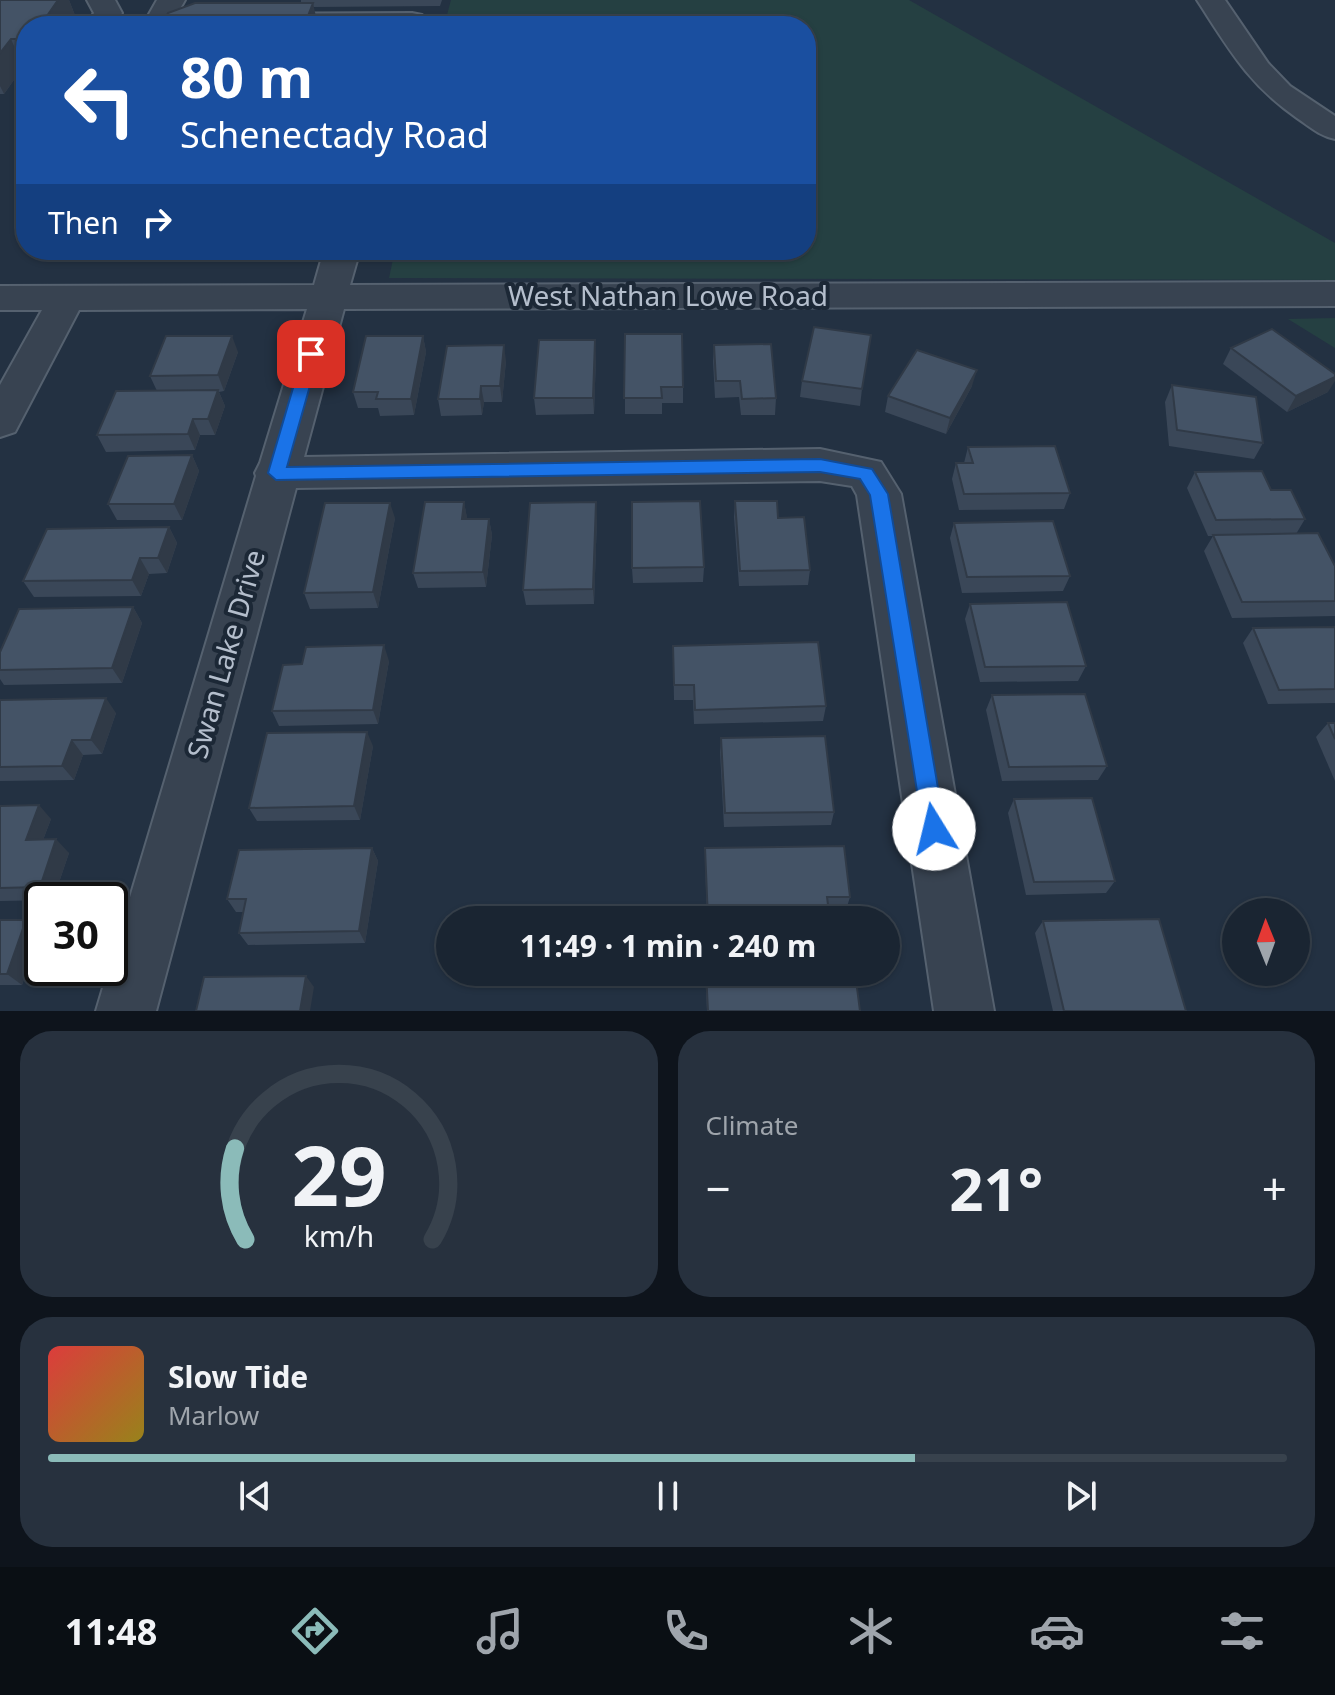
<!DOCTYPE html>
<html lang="en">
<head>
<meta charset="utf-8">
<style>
	:root { --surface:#1a2532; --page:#27313e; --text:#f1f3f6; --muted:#9fa5ac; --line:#38424d; --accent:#8bbbb9 }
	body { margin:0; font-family:"Noto Sans",sans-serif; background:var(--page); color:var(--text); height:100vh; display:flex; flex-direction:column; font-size:30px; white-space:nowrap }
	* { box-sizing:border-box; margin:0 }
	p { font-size:26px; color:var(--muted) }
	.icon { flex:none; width:44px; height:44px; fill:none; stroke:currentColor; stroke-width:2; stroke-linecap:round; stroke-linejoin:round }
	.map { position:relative; height:1011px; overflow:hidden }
	.panel { display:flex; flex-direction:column; gap:20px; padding:20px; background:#0e141c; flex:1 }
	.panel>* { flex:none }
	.hud { position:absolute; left:16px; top:16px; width:800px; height:244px; border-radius:32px; box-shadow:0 2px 6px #0004,0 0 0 2px var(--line); background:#1a4fa0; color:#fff; overflow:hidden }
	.needle { width:52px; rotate:359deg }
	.controls { position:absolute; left:1222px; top:898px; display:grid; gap:16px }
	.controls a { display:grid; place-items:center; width:88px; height:88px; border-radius:50%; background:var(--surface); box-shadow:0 2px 6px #0004,0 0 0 2px var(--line); font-size:40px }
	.speed { position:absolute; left:24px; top:882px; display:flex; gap:16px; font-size:40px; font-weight:700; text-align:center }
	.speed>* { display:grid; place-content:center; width:104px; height:104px; border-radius:50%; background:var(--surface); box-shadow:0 2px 6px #0004,0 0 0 2px var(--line); line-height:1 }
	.speed .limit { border:4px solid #111; border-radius:12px; background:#fff; color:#111 }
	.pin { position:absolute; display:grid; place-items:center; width:68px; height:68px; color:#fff; margin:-34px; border-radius:16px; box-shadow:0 4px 12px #0006 }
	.me { position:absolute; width:88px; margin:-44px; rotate:351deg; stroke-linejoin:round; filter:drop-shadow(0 0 6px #0008) }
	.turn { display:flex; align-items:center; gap:28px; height:168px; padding:0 32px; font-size:36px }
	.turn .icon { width:104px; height:104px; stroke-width:2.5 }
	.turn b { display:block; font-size:56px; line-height:68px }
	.then { display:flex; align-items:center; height:76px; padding:0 32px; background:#0003; gap:16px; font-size:30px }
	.big { font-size:60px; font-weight:700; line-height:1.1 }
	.panel .card { flex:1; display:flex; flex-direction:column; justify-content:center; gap:12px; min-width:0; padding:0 28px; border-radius:32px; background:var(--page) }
	.panel .dial { align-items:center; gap:0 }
	.dial svg { height:208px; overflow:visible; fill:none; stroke:var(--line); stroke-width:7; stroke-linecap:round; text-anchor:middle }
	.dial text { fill:var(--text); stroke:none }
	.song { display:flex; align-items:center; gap:24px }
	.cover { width:96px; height:96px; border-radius:12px; background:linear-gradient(135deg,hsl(0 70% 55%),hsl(50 70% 35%)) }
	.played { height:8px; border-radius:4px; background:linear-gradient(90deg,var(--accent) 70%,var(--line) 70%) }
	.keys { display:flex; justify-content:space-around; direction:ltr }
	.heat { display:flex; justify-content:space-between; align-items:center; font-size:44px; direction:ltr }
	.panel .tiles { flex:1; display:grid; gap:20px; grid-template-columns:1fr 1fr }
	.card:last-child { grid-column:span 2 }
	.trip { position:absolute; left:436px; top:906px; width:464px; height:80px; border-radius:40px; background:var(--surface); box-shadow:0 2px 6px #0004,0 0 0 2px var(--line); font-weight:700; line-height:80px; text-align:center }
	.menu { display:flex; height:128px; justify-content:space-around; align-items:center; background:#0a0f14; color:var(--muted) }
	.menu .icon { width:56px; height:56px }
	.menu .active { color:var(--accent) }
	.menu b { font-size:36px; color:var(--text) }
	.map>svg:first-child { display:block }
	.green { fill:#254042 }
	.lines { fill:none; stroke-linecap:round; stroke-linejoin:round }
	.minor-casing { stroke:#55616f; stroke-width:4 }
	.minor { fill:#384351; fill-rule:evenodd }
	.wall { fill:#3a4758 }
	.shaded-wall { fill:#303a47 }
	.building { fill:#445366; stroke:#303a47; stroke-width:2 }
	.route { fill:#1a73e8; stroke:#114b97; stroke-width:2 }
	.labels { text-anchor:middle; stroke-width:8; stroke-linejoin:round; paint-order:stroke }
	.street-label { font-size:28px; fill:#b4becc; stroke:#1c2836 }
</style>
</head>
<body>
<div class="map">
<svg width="1335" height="1011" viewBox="0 0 1335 1011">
	<rect width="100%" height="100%" fill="#233142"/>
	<g class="green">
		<path d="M451,0H909L1335,243V280L389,278L395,250H806V26H444Z"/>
		<path d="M1335,318V348L1288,319Z"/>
	</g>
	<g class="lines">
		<defs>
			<g id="minor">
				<path d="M87,0H115L122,13L113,26H85L94,13Z"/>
				<path d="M157,0H185L177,14L412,13L422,15L426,21L424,26H146L144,23Z"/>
				<path d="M1197,0H1225L1268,63L1290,86L1335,116V139C1320,136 1310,127 1297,118C1248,84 1229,49 1197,0Z"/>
				<path d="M324,250H360L350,285L1335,282V306L344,309L304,457L820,449L881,462L901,494L994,1011H934L857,495L852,486L820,481L296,488L156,1011H96L256,476L255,473L260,463L307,309L79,310L15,432L0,437V385L42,310H0V286L314,285Z"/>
			</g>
		</defs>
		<use href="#minor" class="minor-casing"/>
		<use href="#minor" class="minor"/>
	</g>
	<g class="wall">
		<path d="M0,0H69L76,18L26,26V67H23L4,94H0Z"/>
		<path d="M301,0H442L440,6L314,7L301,3Z"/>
		<path d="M625,334L683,387V403H662V414H625Z"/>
		<path d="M423,336L426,352L414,415L380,416L378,408H358L353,392Z"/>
		<path d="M714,345L776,398L775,415H741L739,397L715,398L713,361Z"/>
		<path d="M1231,348L1328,392L1287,412L1223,364Z"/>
		<path d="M238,352L224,391L219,392L225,406L215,435H200L195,450L106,452L97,435L157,391L150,376Z"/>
		<path d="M596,356L594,414L536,415L534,398Z"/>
		<path d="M506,361L502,402H484L482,415L441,416L438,399Z"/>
		<path d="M802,381L862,389L860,406L800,397Z"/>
		<path d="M1172,385L1263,443L1254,459L1169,446L1165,402Z"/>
		<path d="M972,386L946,434L885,412L888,396Z"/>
		<path d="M968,447L1070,493L1064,509L959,510L952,479L956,463H964Z"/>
		<path d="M192,455L199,471L182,520H117L108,504Z"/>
		<path d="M1195,472L1271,490L1305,519L1296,534L1335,566V616L1232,618L1204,551L1213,536H1208L1187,488Z"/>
		<path d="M735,501L778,518L810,570L808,585L739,586L734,517Z"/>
		<path d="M464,502L467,519H489L492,535L486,587L418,588L413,573Z"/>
		<path d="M395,518L378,608L310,609L304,593Z"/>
		<path d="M597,518L594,604L526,605L523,590Z"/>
		<path d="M954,523L1070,576L1063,591L962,593L950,538Z"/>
		<path d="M169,527L177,543L167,573L149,574L141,596L34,597L23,581Z"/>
		<path d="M704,567L703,582L633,583L632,568Z"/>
		<path d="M970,604L1086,666L1078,681L980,682L965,619Z"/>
		<path d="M133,607L142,623L122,683L4,685L0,679V670Z"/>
		<path d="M1335,627V703L1268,704L1243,643L1253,628Z"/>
		<path d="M673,646L826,706L823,721L694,724L693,700H674Z"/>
		<path d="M389,661L378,724L279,726L272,711L302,664Z"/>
		<path d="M992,695L1107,766L1098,780L1002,781L986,710Z"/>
		<path d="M0,700L116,713L102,754L83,755L74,780L0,781Z"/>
		<path d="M1328,723H1335V781L1316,737Z"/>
		<path d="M721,738L834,812L831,825L724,827L720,752Z"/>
		<path d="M373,746L360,820L257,821L249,808Z"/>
		<path d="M1014,799L1115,881L1106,893L1026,895L1008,813Z"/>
		<path d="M0,806L51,819L43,840L69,853L53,900L0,901Z"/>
		<path d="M372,848L378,861L365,943L248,945L239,933L244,912H236L227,899Z"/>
		<path d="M705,848L850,897L846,910H829L830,920H707L705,862Z"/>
		<path d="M0,920L40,932L22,985H0Z"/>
		<path d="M1043,921L1186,1011H1053L1035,933Z"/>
		<path d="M705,972H706L860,1011H707Z"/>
	</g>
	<g class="shaded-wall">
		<path d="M58,0H69L76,18L71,26H40Z"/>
		<path d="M313,3L318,26H304Z"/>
		<path d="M11,39L23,67L4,94L0,86V53Z"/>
		<path d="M232,336L238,352L224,391L218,375Z"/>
		<path d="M423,336L426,352L414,415L411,399Z"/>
		<path d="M595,340L596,356L594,414L593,398Z"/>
		<path d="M504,345L506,361L502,402L500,386Z"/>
		<path d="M977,370L972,386L946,434L950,418Z"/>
		<path d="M1335,377V381L1328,392L1287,412L1296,396Z"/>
		<path d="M481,386L484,402L482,415L480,399Z"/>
		<path d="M218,390L225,406L215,435L208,419Z"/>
		<path d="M193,419L200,435L195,450L188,434Z"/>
		<path d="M192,455L199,471L182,520L174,504Z"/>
		<path d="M464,502L467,517L465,535L462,519Z"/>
		<path d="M596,502L597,518L594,604L593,589Z"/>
		<path d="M390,503L395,518L378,608L373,592Z"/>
		<path d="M489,519L492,535L486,587L483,572Z"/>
		<path d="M169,527L177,543L167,573L158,558Z"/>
		<path d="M140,558L149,574L141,596L132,580Z"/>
		<path d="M133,607L142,623L122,683L112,668Z"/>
		<path d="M384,645L389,661L378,724L373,710Z"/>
		<path d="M106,698L116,713L102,754L91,740Z"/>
		<path d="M367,732L373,746L360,820L354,806Z"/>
		<path d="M72,740L83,755L74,780L62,766Z"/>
		<path d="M39,805L51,819L38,853L26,840Z"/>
		<path d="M56,839L69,853L53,900L40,887Z"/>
		<path d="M372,848L378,861L365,943L359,931Z"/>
		<path d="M26,920L40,932L22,985L7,974Z"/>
		<path d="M306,976L314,987L310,1011H300Z"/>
	</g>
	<g class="building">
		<path d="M0,0H58L40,26H26V39H11L0,53Z"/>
		<path d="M195,3H313L304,26H161L168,13Z"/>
		<path d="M814,327L871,335L862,389L802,381Z"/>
		<path d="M1272,329L1335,374V377L1296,396L1231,348Z"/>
		<path d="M625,334H682L683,387H661L662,398H624Z"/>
		<path d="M166,336H232L218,375L150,376Z"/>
		<path d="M366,336H423L411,399H376L378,392H353Z"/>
		<path d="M539,340H595L593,398H534Z"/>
		<path d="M771,344L776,398L742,399L740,381H716L714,345Z"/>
		<path d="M504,345L500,386H481L480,399H438L447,346Z"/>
		<path d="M917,350L977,370L950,418L888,396Z"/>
		<path d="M1172,385L1256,397L1263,443L1177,430Z"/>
		<path d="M218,390L208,419H193L188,434L97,435L116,391Z"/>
		<path d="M1055,446L1070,493L964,494L956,463H973L968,447Z"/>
		<path d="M192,455L174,504H108L128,456Z"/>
		<path d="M1262,471L1271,490H1291L1305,519L1216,520L1195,472Z"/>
		<path d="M700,501L704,567L632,568V502Z"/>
		<path d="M735,501H777L778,518L804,517L810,570L740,571Z"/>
		<path d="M425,502H464L462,519H489L483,572L413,573Z"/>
		<path d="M596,502L593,589L523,590L530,503Z"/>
		<path d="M325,503H390L373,592L304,593Z"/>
		<path d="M1053,521L1070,576L967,577L954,523Z"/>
		<path d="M169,527L158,558H140L132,580L23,581L47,529Z"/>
		<path d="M1318,533L1335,566V601L1242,602L1213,535Z"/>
		<path d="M1067,602L1086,666L985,667L970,604Z"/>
		<path d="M133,607L112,668L0,670V652L19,609Z"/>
		<path d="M1335,627V689L1279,690L1253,628Z"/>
		<path d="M818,642L826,706L695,710L694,685H674L673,646Z"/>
		<path d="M384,645L373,710L272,711L283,665L302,664L306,647Z"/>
		<path d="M1085,694L1107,766L1009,767L992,695Z"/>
		<path d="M106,698L91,740H72L62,766L0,767V700Z"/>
		<path d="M1328,723H1335V739Z"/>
		<path d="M367,732L354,806L249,808L267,733Z"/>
		<path d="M825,736L834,812L725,813L721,738Z"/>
		<path d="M1092,798L1115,881L1034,882L1014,799Z"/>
		<path d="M39,805L26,840L56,839L40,887L0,888V806Z"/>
		<path d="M844,846L850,897H827L830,920H708L705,848Z"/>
		<path d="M372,848L359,931L239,933L246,899H227L239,850Z"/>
		<path d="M1159,919L1186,1011H1064L1043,921Z"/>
		<path d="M0,920H26L7,974H0Z"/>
		<path d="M706,972H855L860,1011H708Z"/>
		<path d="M306,976L300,1011H196L204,977Z"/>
	</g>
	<path class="route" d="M311,349L319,354L287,467L820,459L872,469L888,494L945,829L942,836L934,839L926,836L923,829L870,495L860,479L820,472L276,480L268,473L303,354Z"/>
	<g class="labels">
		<g class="street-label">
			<text x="668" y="306">West Nathan Lowe Road</text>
			<text transform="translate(226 654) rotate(-74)" y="10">Swan Lake Drive</text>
		</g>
	</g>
</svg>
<div class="controls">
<a><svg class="needle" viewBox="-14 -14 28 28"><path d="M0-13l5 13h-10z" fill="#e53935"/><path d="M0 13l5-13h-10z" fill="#9fa5ac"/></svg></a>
</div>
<div class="speed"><div class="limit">30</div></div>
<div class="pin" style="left:311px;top:354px;background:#d93025"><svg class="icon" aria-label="arrive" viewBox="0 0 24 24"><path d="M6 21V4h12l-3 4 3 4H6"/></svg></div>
<svg class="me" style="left:934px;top:829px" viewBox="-20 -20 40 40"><circle r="19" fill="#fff"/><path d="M0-13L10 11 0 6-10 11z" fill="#1a73e8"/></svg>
<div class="trip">11:49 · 1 min · 240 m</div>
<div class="hud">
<div class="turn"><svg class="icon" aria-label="left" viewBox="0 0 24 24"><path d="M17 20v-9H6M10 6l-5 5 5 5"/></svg><div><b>80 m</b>Schenectady Road</div></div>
<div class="then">Then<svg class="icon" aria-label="right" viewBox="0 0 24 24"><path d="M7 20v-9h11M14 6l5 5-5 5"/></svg></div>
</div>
</div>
<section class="panel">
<div class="tiles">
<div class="card dial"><svg viewBox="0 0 100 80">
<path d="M14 69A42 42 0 1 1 86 69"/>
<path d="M14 69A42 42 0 0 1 10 34" stroke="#8bbbb9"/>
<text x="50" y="56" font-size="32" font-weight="700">29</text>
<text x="50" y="72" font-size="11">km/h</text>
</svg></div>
<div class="card"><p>Climate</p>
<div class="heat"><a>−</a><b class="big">21°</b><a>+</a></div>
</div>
<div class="card">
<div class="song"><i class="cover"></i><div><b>Slow Tide</b><p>Marlow</p></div></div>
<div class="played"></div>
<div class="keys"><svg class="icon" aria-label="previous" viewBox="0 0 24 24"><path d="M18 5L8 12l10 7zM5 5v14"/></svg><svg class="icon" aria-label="pause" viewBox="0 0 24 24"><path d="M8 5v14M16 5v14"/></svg><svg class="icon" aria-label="next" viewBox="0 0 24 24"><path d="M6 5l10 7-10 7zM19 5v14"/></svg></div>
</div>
</div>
</section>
<nav class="menu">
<b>11:48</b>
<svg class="icon active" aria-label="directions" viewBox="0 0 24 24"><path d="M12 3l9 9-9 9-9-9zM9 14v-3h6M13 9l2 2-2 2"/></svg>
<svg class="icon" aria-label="music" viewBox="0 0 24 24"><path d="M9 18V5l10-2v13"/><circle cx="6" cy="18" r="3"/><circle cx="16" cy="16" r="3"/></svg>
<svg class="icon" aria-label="phone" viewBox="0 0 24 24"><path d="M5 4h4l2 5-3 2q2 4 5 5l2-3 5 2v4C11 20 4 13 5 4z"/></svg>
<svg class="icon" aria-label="climate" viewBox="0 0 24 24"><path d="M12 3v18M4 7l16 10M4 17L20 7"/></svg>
<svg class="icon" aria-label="car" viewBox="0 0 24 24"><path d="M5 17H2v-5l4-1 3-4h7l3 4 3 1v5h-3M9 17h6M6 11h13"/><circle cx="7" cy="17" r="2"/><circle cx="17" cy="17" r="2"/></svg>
<svg class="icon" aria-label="filters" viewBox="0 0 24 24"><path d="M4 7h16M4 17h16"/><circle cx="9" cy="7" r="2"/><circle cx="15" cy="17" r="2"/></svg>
</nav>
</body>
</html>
